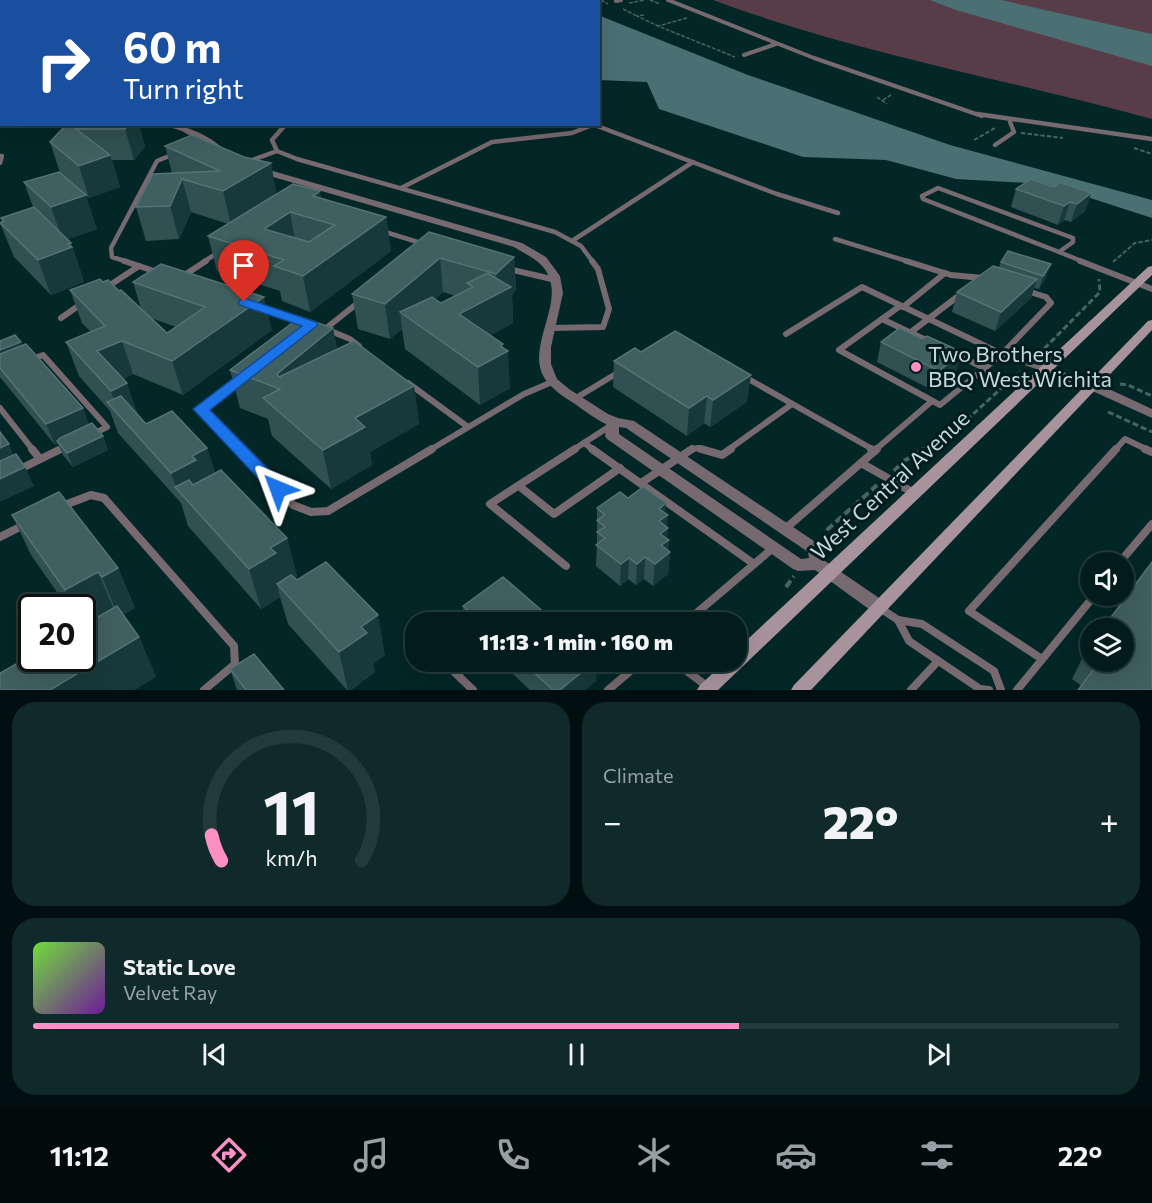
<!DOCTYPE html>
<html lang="en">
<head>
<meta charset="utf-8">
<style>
	:root { --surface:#021c1d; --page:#10292a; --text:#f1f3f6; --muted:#96a1a4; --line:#233a3b; --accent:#fc8fc3 }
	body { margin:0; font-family:Commissioner,sans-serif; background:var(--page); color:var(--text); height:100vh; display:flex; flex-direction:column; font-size:22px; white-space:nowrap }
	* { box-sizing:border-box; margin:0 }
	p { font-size:20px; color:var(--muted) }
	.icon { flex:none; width:33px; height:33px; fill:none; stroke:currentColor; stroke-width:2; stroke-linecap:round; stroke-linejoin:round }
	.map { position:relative; height:690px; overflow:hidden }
	.drawer { display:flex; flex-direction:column; gap:12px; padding:12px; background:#010f10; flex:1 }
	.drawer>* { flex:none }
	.top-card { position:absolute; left:0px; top:0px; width:600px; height:126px; box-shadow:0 6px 24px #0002,0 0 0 2px var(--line); background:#1a4fa0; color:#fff; overflow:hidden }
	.tools { position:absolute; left:1080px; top:552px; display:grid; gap:12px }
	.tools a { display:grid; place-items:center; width:54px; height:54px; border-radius:50%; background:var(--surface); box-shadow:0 6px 24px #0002,0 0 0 2px var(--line); font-size:30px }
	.speed { position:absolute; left:18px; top:594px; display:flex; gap:12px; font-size:30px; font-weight:700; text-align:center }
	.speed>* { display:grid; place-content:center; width:78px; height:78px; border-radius:50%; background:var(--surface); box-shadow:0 6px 24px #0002,0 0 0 2px var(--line); line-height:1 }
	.speed .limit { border:3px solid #111; border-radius:9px; background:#fff; color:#111 }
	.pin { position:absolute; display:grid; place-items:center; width:51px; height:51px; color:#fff; margin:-62px -26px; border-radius:50% 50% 50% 0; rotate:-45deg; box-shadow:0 0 6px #0007 }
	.pin .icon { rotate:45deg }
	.me { position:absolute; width:66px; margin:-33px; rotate:316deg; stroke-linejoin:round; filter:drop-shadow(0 0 4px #0008) }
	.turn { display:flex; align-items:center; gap:21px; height:126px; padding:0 24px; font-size:27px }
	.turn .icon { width:78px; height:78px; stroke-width:2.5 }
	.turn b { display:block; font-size:42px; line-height:51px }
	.big { font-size:45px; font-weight:800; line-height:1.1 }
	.drawer .widget { flex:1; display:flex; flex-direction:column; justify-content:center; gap:9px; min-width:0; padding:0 21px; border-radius:24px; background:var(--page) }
	.drawer .dial { align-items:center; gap:0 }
	.dial svg { height:156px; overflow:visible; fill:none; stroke:var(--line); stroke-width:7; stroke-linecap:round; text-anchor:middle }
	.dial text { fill:var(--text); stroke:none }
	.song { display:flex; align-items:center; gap:18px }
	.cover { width:72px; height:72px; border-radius:9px; background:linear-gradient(135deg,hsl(100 70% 55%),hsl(280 70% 35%)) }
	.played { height:6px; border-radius:3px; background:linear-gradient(90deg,var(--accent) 65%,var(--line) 65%) }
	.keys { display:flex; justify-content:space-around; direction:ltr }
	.heat { display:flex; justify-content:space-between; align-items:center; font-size:33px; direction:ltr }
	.drawer .tiles { flex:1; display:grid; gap:12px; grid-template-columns:1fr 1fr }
	.widget:last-child { grid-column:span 2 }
	.trip { position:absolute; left:405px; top:612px; width:342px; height:60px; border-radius:24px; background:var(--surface); box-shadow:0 6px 24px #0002,0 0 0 2px var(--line); font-weight:800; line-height:60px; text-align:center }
	.tab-bar { display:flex; height:96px; justify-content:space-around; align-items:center; background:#010b0c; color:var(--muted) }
	.tab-bar .icon { width:42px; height:42px }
	.tab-bar .active { color:var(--accent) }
	.tab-bar b { font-size:27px; color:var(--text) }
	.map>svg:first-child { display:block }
	.green { fill:#583d49 }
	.water { fill:#4b7073 }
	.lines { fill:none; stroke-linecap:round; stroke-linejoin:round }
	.path-far3 { stroke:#476465; stroke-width:1.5; stroke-dasharray:4 1.5; stroke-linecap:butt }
	.path-far2 { stroke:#476465; stroke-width:2; stroke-dasharray:4.5 2; stroke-linecap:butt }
	.path-far1 { stroke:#476465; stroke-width:3; stroke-dasharray:6 3; stroke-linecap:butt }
	.path { stroke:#476465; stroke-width:4; stroke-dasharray:8 4; stroke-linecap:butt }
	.lane-far3 { stroke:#76696f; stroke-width:4 }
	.lane-far2 { stroke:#76696f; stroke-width:4.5 }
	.lane-far1 { stroke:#76696f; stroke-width:6 }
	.lane { stroke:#76696f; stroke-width:8 }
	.street { fill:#76696f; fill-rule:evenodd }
	.secondary { fill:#a8939c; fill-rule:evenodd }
	.wall { fill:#305052; fill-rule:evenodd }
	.shaded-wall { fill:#17393b }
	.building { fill:#405f61; stroke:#557274; stroke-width:1.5; fill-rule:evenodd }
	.route { fill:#1a73e8; stroke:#114b97; stroke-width:1.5 }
	.poi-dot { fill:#fc8fc3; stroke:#001c1e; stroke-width:2 }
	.labels { text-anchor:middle; stroke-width:6; stroke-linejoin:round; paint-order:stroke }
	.poi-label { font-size:22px; fill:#c6d8d9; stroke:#001c1e; text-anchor:start }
	.street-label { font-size:22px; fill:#c6d8d9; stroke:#001c1e }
</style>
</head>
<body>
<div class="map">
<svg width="1152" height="690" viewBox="0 0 1152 690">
	<rect width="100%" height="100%" fill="#032627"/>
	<path class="green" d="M713,0H1152V119C1006,79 855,53 713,0Z"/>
	<g class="water">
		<path d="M930,0H1001L1152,34V66L956,10Z"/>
		<path d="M598,15L748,75L950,145L1152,200V218L1047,184L956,179L886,160L803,157L659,109L647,82L599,80Z"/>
	</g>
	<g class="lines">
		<g class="path-far3">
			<path d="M277,0L284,2"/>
			<path d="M601,0L608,4"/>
			<path d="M650,0L660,4"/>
			<path d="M49,2L51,0"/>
			<path d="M629,3L645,0"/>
			<path d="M623,9L637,16"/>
			<path d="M644,15L637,16L658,26"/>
			<path d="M687,18L658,26L735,57"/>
			<path d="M877,97L887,104"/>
			<path d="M883,100L891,95"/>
		</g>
		<g class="path-far2">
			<path d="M1021,133L1063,138"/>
			<path d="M974,140L995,128"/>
			<path d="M1134,148L1152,154"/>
			<path d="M1113,262L1135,243L1152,240"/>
		</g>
		<g class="path-far1">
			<path d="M1038,355L1100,292L1099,279"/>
			<path d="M1120,384L1128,385L1152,396"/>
			<path d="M1108,412L1152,432"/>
			<path d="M922,450L958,428L1020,371"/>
		</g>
		<g class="path">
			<path d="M894,471L904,461L924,449"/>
			<path d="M824,542L828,529L877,485"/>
			<path d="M786,587L794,576"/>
		</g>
		<g class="lane-far3">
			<path d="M668,0L814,58L982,116"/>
			<path d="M616,1L621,0"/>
			<path d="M744,55L776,44"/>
		</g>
		<g class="lane-far2">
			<path d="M977,114L1152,139"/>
			<path d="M286,124L272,140L277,151L297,159L555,232L581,246L593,262"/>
			<path d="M592,124L777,194L838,213"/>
			<path d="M995,145L1014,132L1010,122"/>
			<path d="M0,156H2L0,163"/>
			<path d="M247,162L277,151"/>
			<path d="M401,188L492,142L572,133L592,125"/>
			<path d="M938,188L1073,238V242L1059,252L923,199L922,196Z"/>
			<path d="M382,231L424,244"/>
			<path d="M835,239L910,262"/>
			<path d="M572,241L693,162"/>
			<path d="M1059,252L1084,262"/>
			<path d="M128,262L112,257L111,248L157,161L174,154"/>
			<path d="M203,262L219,252"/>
		</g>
		<g class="lane-far1">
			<path d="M124,261L157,272"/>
			<path d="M906,261L951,275L983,278"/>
			<path d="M1080,261L1152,289"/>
			<path d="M508,269L556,280"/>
			<path d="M183,276L206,261"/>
			<path d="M107,287L139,266"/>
			<path d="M900,306L839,350L940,405L1002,354L1051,303L1046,297L1027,291"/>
			<path d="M903,307L945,273"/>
			<path d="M260,308L302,322"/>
			<path d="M61,318L81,304"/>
			<path d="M882,319L928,341"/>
			<path d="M550,328L603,327L609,309L598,269L592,261"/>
			<path d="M325,329L359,302"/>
			<path d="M328,330L350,339L359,346"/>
			<path d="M911,332L961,294"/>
			<path d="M786,334L862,287L1002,354L1045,369"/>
			<path d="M954,353L986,369"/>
			<path d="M32,359L43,355L107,427L93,434"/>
			<path d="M743,376L874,450"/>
			<path d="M240,380L201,409L241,450"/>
			<path d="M408,383L468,427"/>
			<path d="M576,398L619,372"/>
			<path d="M0,408L33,450"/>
			<path d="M584,443L594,450"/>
			<path d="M58,450L67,446"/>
			<path d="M430,450L524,394L552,382"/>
			<path d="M573,450L610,426"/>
			<path d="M689,450L698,448L706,450"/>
			<path d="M728,450L792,404"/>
			<path d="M875,450L932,401"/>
			<path d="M1115,450L1125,439L1148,450"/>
		</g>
		<g class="lane">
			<path d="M32,449L40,459"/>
			<path d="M239,449L293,505L311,512L328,511L432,449"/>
			<path d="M592,449L754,564"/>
			<path d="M701,449L722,455L731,449"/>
			<path d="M871,449L875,451"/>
			<path d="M1145,449L1152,452"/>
			<path d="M861,463L914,493"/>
			<path d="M20,469L61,449"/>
			<path d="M641,483L692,449"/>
			<path d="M519,486L554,514L620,468"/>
			<path d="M62,506L91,495L104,498L234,646L235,664L204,690"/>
			<path d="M785,529L877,449"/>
			<path d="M0,537L24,525"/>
			<path d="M1120,562L1152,524"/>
			<path d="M566,566L490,504L575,449"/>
			<path d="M880,608L898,620L922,624L994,671L1001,690"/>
			<path d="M898,620L909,641L980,689L989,690"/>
			<path d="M686,622L773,548"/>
			<path d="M1042,659L969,611L1116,449"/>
			<path d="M444,662L473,690"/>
			<path d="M675,662L708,687"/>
			<path d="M608,690L641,662"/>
			<path d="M911,690L938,661"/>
			<path d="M1017,690L1094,596"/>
		</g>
		<g class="street">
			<path d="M0,119H2V124L0,125Z"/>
			<path d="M160,124C185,124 208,134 226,151L222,154L219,153L182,131Z"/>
			<path d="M259,167L522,243L546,257L560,276L563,293L551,347V364L557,379L569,389L608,414L618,418L634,421L820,545L825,561L885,602L887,607L885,612L879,614L873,612L815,570L798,571L793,569L607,439L605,436L606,424C595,419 585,411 575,404C536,380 533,366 546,323C550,308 555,292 549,277C544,262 527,255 514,247L256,172V168ZM619,427L626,428L808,552L809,558L801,559L619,434Z"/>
			<path d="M1045,366L1096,383L1152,409V418L1088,389L1041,373L1039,370L1041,367Z"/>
		</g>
		<g class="secondary">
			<path d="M1152,266V275L718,690H697L700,685L725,662H736V650L1148,267Z"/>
			<path d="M1152,320V330L811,690H791L794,685L1148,321Z"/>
		</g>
	</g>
	<g class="wall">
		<path d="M67,124H139L145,147L134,160H112L120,187L89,198L80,190L97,229L68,239L71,243L84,282L51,295L14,257L0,223L2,222L1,218L33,207L24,182L60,173L50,142Z"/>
		<path d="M165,146L277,194L322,199L386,217L391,251L310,312L282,301L280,291L217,271L208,236L228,224L191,212L179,239L146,241L136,207L172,173Z"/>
		<path d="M1054,187L1091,193L1085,211L1071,222L1064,220L1058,225L1011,207L1016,189Z"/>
		<path d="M429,232L514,257L516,290L512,295L513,323L491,335L504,348L510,388L480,405L405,349L402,329L390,339L358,329L352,294ZM443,292L455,296L441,303L435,299Z"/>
		<path d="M1001,262L1046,277L1039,289L1034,288L1031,298L995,331L952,312L957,292L999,267Z"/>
		<path d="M133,282L272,330L183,395L133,374L123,379L138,415L146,424L207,448L215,473L287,538L297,577L295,578L385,655L373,664L375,672L351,690H347L288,624L280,597L261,609L188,526L181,503L118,433L110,411L79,376L66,342L91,332L82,323L70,290L119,291L141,309ZM151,318L176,327L167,333Z"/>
		<path d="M333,328L337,349L414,386L419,424L370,452L372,465L331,489L272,436L268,419L240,408L230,370Z"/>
		<path d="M0,341L23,345L83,408L89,425L103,436L108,450L73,467L63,455L58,444L55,445L0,377Z"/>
		<path d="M881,342L956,373L934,391L877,362Z"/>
		<path d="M641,352L747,402L710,427L704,423L687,436L613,387L614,361Z"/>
		<path d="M628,498L665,513L667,539L669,540L668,551L670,552L668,574L653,586L644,579L636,585L628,579L620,586L596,566L597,542V508Z"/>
		<path d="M12,515L118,568L135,608L123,615L139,637L156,677L82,658V608H68L31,555Z"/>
		<path d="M463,606L555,622H464Z"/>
		<path d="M1090,645V662H1124L1152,690L1082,686L1072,679L1086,651Z"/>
		<path d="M500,662H597L596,681L585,690H530Z"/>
		<path d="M230,669L284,690H237Z"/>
	</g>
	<g class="shaded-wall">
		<path d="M129,124H139L145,147L134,160L125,129Z"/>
		<path d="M110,155L120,187L89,198L79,166Z"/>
		<path d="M271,163L277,196L231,225L223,191Z"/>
		<path d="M182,179L191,212L179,239L170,206Z"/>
		<path d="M320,191L326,223L313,196Z"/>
		<path d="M1091,193L1085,211L1071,222L1077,204Z"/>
		<path d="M86,195L97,229L63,241L51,207Z"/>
		<path d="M1070,202L1064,220L1058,225L1064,206Z"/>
		<path d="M290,212L296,246L264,229Z"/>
		<path d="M386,217L391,251L310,312L303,276Z"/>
		<path d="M71,243L84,282L51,295L38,260Z"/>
		<path d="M514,257L516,290L512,295L513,323L462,351L459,314L497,295L496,274Z"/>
		<path d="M440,258L443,292L412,320L400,312L402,329L390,339L385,304Z"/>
		<path d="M1051,264L1046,277L1039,289L1043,276Z"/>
		<path d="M1037,279L1031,298L995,331L1001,312Z"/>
		<path d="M264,297L272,330L183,395L172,361Z"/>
		<path d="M333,328L340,365L286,411L277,374Z"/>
		<path d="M122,341L133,374L109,385L97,351Z"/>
		<path d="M21,342L27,356L0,366V350Z"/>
		<path d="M503,344L504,353L508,351L510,388L480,405L478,367L500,346Z"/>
		<path d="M962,352L956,373L934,391L939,371Z"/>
		<path d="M751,375L747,402L710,427L713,400Z"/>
		<path d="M127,383L139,418L120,416L111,391Z"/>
		<path d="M414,386L419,424L370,452L372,465L331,489L323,450L355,418Z"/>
		<path d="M707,396L704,423L687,436L689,408Z"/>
		<path d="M83,408L91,429L57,441L58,444L55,445L46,424Z"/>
		<path d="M103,436L108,450L73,467L67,453Z"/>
		<path d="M9,444L17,463L0,471V448Z"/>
		<path d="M207,448L217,480L177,489L171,473L192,456Z"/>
		<path d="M25,467L34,486L0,502V479Z"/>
		<path d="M666,503L665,517L668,515L667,529L668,528L667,541L669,540L668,554L670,552L668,574L653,586L659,509Z"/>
		<path d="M287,538L297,577L284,585L277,584L280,597L261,609L249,569L270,548Z"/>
		<path d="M645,557L644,579L636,585L637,564Z"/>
		<path d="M629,558L628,579L620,586L621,564Z"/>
		<path d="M118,568L135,608L119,617L102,577Z"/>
		<path d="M98,572L115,612L82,627V608H73L65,590Z"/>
		<path d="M378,615L385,655L373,664L375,672L351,690H348L339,652L361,627Z"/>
		<path d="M139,637L156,677L135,690H50Z"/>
		<path d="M594,662H597L596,681L585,690H560Z"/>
	</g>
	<g class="building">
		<path d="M67,124H129L125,129H76L110,155L79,166L50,142Z"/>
		<path d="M192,135L244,157L271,163L223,191L182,179L170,206L136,207L153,174L220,171L165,146Z"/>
		<path d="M59,172L86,195L51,207L24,182Z"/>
		<path d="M1031,179L1054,187L1060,182L1091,193L1077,204L1070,202L1064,206L1016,189Z"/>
		<path d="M293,184L320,191L313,196L386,217L303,276L274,266L284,260L208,236ZM290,212L335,225L309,242L264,229Z"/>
		<path d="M34,207L71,243L68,244L72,247L38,260L0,223L4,221L1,218Z"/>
		<path d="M429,232L514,257L496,274L440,258L385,304L352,294Z"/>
		<path d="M1008,251L1051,264L1043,276L1001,262Z"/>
		<path d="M161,264L264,297L172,361L122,341L97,351L127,383L111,391L66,342L105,326L70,290L100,279L103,282L108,280L119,291L121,290L167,333L205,307L133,282Z"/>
		<path d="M993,266L1037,279L1001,312L957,292Z"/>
		<path d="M487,273L511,287L459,314L503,344L500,346L508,351L478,367L400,312L432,297L441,303L473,287L467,283Z"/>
		<path d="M300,317L333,328L277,374L279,377L354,341L414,386L355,418L365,427L323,450L263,398L280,389L230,370Z"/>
		<path d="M900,328L922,339L927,336L962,352L939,371L881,342Z"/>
		<path d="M675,331L751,375L713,400L707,396L689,408L614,361L635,348L641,352Z"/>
		<path d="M15,335L21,342L0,350V341Z"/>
		<path d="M26,344L83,408L46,424L0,368V354Z"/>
		<path d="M121,396L146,424L172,411L207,448L192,456L196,460L171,473L107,402Z"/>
		<path d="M92,423L103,436L67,453L57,441L60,438Z"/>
		<path d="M0,432L9,444L0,448Z"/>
		<path d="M16,454L25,467L0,479V461Z"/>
		<path d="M221,470L287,538L270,548L276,553L249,569L175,487L189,480L193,485Z"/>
		<path d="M643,487L666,503L659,509L668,515L659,521L668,528L660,534L669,540L661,545L670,552L655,564L645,557L637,564L629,558L621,564L596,545L605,538L597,532L605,527L597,520L605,515L597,508L620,492L628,498Z"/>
		<path d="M59,492L118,568L102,577L98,572L65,590L12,515Z"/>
		<path d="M326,562L378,615L361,627L367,633L339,652L277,584L291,575L297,580Z"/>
		<path d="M1152,562V690H1078L1099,662H1124V628H1103Z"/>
		<path d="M503,577L555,622H480L463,606Z"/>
		<path d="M117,606L139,637L50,690H0V673L32,655V658H82V626Z"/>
		<path d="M1090,645V654L1086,651Z"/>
		<path d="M254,654L284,690H246L230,669Z"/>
		<path d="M522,662H594L560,690H553Z"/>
	</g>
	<path class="route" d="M244,298L316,322L318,325L210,410L284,485L286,489L284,493H272L193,409L302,326L240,305L238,302Z"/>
	<circle class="poi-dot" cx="916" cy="367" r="6"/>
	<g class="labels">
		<g class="poi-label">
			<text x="928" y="362">Two Brothers<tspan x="928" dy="25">BBQ West Wichita</tspan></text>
		</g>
		<g class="street-label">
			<text transform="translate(890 485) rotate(-43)" y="8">West Central Avenue</text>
		</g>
	</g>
</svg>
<div class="tools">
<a><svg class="icon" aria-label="sound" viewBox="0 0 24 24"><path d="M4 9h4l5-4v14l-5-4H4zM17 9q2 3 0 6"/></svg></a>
<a><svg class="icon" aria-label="layers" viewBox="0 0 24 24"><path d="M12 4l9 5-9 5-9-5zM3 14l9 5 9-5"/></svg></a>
</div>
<div class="speed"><div class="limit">20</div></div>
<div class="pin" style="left:244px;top:302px;background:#d93025"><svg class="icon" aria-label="arrive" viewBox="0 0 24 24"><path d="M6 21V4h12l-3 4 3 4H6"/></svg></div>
<svg class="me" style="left:278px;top:489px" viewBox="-20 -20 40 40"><path d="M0-17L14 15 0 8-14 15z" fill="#1a73e8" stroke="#fff" stroke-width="4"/></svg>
<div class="trip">11:13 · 1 min · 160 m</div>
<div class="top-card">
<div class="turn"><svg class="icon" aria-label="right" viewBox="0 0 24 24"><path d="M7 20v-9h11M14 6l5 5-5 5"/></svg><div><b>60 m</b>Turn right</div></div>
</div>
</div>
<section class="drawer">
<div class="tiles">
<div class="widget dial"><svg viewBox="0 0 100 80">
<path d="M14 69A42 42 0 1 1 86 69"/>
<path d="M14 69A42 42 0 0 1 9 56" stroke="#fc8fc3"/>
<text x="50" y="56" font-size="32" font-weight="700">11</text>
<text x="50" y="72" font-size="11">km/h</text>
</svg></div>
<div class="widget"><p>Climate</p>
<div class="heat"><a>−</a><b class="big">22°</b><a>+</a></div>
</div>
<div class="widget">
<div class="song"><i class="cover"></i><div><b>Static Love</b><p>Velvet Ray</p></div></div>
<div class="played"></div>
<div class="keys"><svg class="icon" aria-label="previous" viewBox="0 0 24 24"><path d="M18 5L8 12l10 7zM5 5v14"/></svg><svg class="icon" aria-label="pause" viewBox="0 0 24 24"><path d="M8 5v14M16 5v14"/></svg><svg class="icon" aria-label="next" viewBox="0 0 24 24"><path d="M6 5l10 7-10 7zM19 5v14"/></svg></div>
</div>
</div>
</section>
<nav class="tab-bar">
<b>11:12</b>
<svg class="icon active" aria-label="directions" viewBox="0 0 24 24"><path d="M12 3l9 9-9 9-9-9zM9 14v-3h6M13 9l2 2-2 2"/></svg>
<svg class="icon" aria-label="music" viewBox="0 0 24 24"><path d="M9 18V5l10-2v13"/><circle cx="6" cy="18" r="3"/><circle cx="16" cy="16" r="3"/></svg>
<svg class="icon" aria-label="phone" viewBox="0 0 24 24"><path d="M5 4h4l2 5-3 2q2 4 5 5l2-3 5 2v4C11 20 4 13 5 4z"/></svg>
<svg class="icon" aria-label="climate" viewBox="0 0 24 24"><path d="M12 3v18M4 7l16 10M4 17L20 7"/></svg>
<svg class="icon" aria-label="car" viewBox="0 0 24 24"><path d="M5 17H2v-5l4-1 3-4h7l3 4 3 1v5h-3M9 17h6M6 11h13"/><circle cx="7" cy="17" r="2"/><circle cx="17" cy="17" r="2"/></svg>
<svg class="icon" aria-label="filters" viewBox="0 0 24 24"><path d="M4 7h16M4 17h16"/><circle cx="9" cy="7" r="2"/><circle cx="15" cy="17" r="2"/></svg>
<b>22°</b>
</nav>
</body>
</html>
